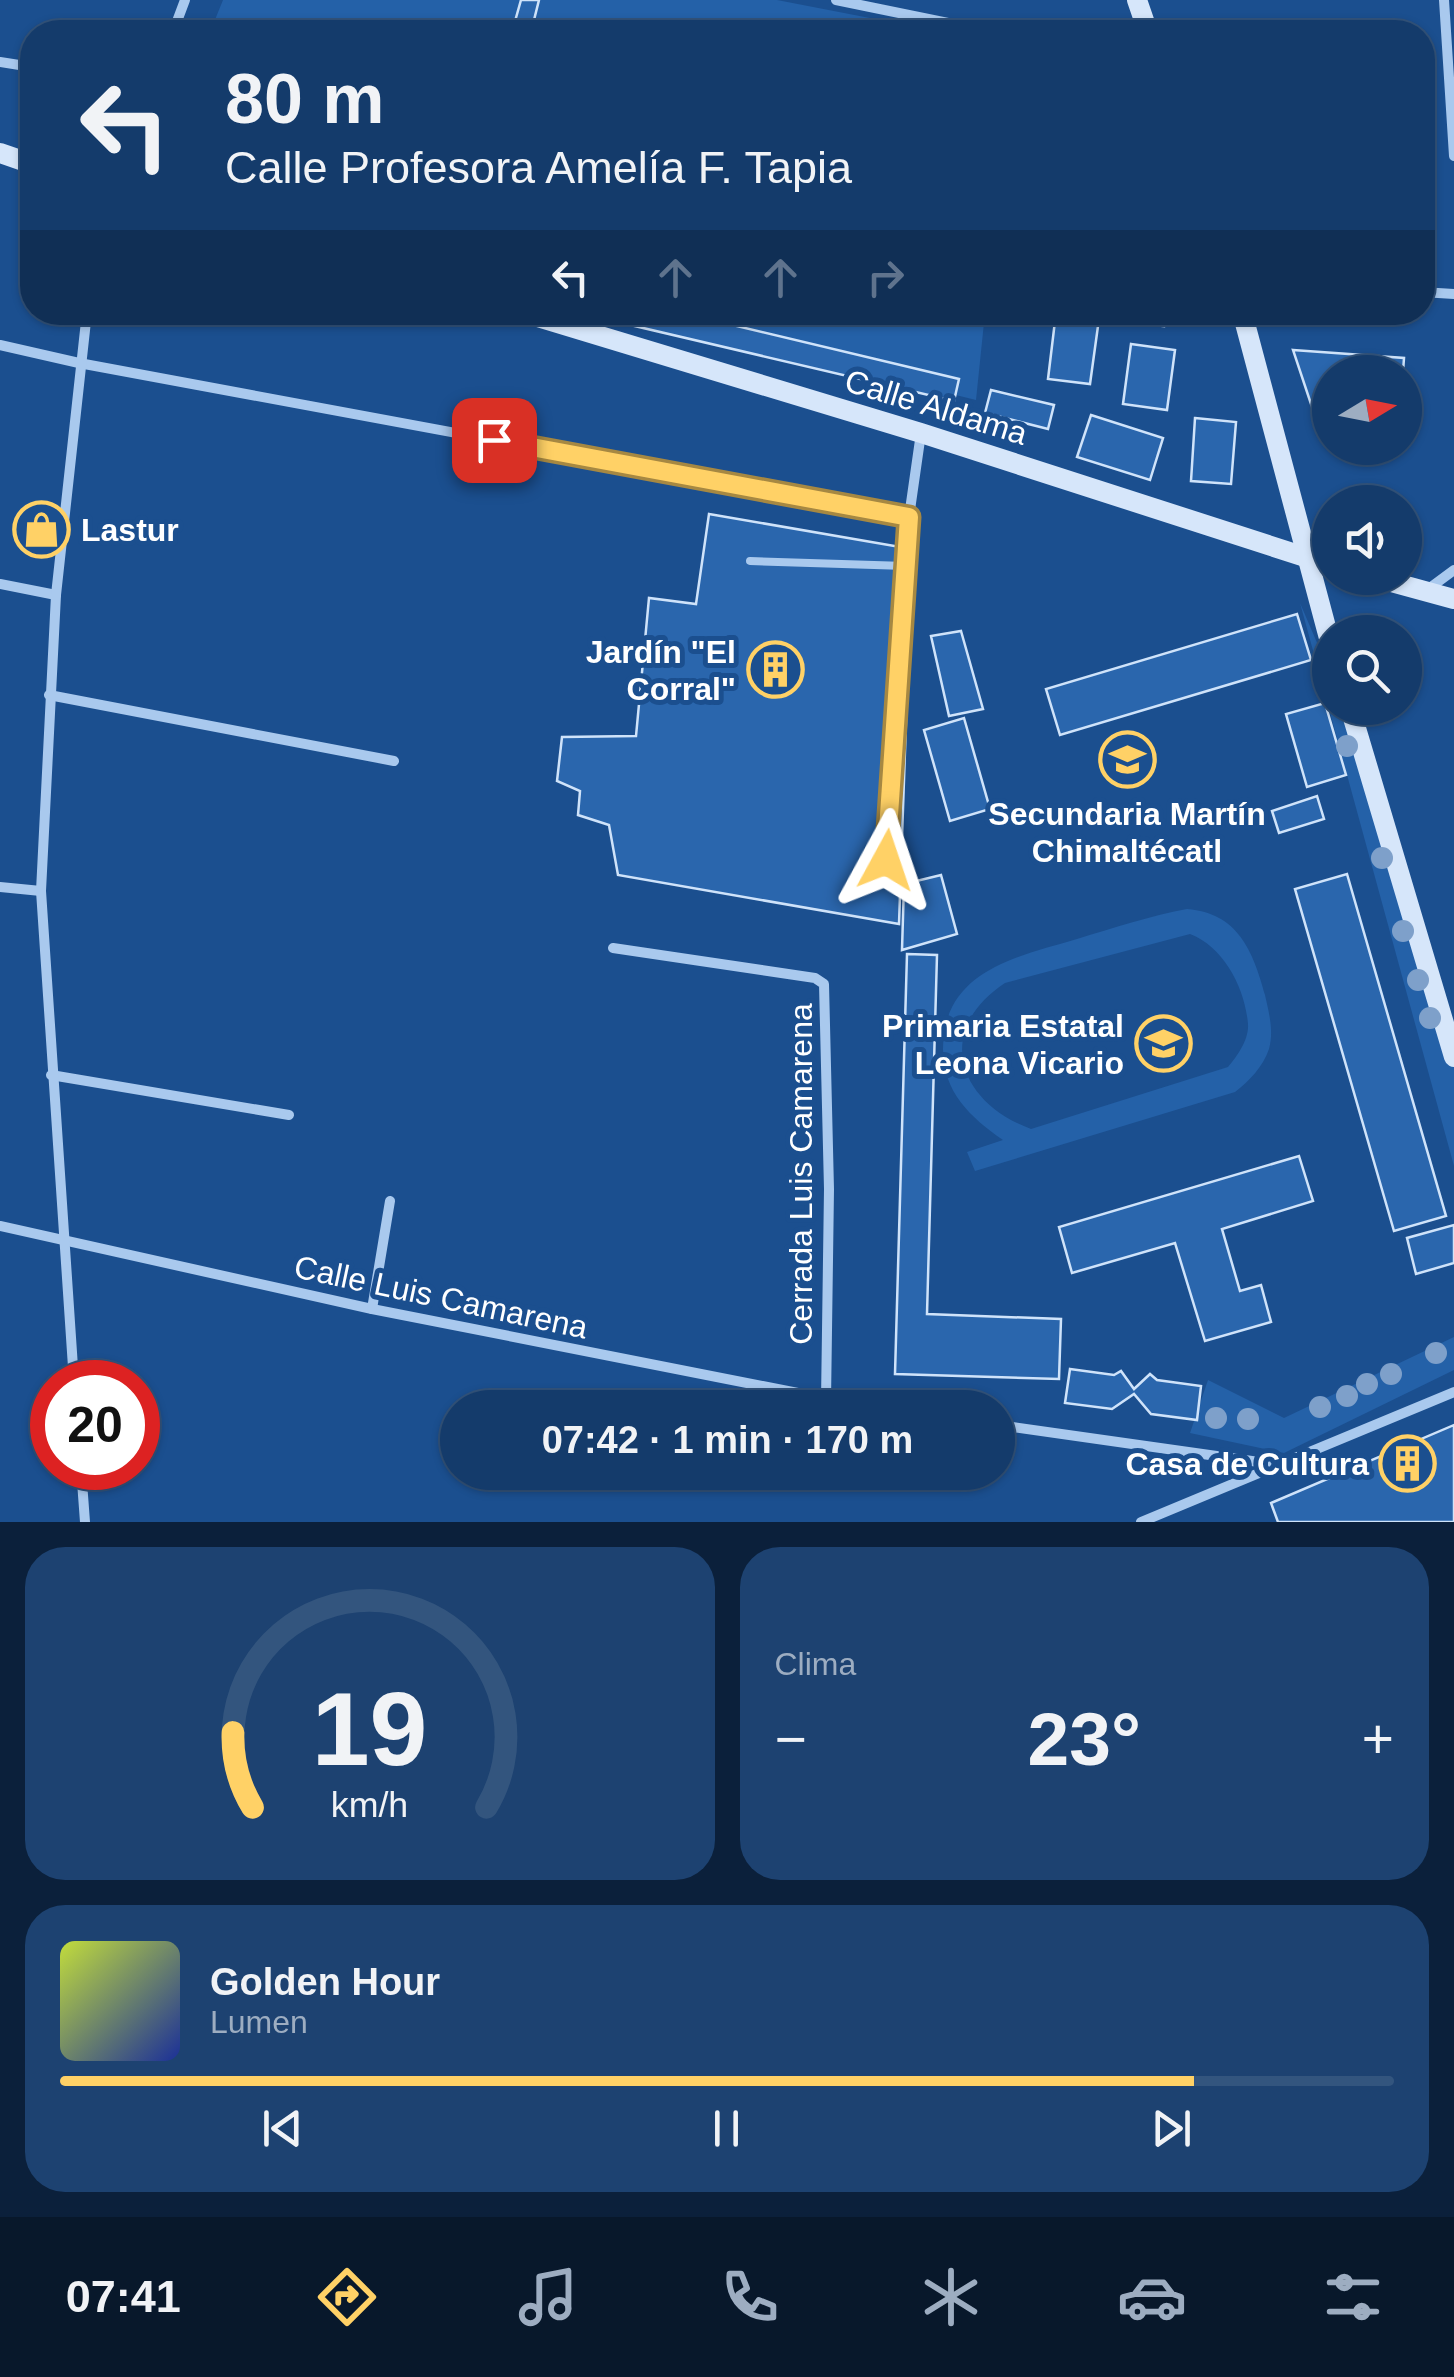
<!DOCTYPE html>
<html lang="es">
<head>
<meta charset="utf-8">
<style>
	:root { --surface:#143b6b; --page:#1d4271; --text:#f1f3f6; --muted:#9dadc1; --line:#33557e; --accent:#ffd166 }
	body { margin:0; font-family:Helvetica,sans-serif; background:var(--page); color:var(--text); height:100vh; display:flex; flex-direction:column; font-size:38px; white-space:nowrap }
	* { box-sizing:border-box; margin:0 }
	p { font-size:32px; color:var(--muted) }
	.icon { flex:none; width:55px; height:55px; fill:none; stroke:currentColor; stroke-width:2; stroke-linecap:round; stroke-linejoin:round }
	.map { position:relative; height:1522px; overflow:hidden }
	.side { display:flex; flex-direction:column; gap:25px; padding:25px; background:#0b203b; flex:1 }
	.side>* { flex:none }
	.guide { position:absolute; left:20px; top:20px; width:1415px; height:305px; border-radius:40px; box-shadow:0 2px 8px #0004,0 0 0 2px var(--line); background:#143b6b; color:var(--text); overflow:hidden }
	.needle { width:65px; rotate:80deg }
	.controls { position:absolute; left:1312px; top:355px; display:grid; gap:20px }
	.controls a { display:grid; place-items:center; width:110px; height:110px; border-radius:50%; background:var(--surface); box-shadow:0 2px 8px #0004,0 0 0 2px var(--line); font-size:50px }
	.speed { position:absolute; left:30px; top:1360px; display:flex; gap:20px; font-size:50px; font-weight:700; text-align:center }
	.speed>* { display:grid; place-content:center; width:130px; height:130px; border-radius:50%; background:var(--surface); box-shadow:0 2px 8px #0004,0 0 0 2px var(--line); line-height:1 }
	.speed .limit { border:15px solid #d22; background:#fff; color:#111 }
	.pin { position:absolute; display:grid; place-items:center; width:85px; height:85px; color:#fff; margin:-42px; border-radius:20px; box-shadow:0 5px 15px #0006 }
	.me { position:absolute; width:110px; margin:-55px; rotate:5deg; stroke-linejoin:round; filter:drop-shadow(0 0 8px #0008) }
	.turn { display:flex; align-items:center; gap:35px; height:210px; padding:0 40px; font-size:45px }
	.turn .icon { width:130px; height:130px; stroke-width:2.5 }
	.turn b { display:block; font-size:70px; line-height:85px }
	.lanes { display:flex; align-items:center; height:95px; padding:0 40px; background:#0003; justify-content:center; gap:50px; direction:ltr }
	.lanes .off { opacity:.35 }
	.big { font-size:75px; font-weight:800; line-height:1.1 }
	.side .tile { flex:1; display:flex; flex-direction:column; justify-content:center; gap:15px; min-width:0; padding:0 35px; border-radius:40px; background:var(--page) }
	.side .dial { align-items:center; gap:0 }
	.dial svg { height:260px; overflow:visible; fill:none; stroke:var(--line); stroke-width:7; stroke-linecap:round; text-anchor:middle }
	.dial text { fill:var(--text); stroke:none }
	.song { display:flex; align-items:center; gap:30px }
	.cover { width:120px; height:120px; border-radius:15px; background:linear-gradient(135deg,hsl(70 70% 55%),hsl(230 70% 35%)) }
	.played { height:10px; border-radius:5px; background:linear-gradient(90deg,var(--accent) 85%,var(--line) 85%) }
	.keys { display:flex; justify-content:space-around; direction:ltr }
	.heat { display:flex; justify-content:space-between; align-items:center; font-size:55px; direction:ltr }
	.side .tiles { flex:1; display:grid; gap:25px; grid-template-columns:1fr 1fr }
	.tile:last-child { grid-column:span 2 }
	.trip { position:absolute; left:440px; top:1390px; width:575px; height:100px; border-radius:50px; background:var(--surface); box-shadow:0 2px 8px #0004,0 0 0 2px var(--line); font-weight:800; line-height:100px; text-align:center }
	.tab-bar { display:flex; height:160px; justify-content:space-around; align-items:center; background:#08182b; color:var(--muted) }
	.tab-bar .icon { width:70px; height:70px }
	.tab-bar .selected { color:var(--accent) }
	.tab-bar b { font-size:45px; color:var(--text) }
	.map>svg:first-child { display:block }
	.green { fill:#2461a8; fill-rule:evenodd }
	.building { fill:#2a66ad; stroke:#cfe3fa; stroke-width:2.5 }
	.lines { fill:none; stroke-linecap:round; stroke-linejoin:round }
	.service { stroke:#a9c9ee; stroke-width:8 }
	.minor { stroke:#a9c9ee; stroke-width:10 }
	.secondary { stroke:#d6e6fa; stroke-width:20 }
	.tree { fill:#7ea0ca }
	.route-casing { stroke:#a68842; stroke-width:25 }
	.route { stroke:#ffd166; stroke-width:18 }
	.labels { text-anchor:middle; stroke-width:10; stroke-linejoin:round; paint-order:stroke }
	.street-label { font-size:32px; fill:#fff; stroke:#1b4f8f }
	.poi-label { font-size:32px; font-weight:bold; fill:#fff; stroke:#1b4f8f; text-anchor:end }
</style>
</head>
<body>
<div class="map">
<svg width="1454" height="1522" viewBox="0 0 1454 1522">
	<rect width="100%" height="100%" fill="#1b4f8f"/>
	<g class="green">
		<path d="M223,0H777L942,32H210Z"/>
		<path d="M623,313H985L976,400Z"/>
		<path d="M1300,603L1330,673V708H1345L1454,1063V1166Z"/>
		<path d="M1187,909C1238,913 1253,951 1265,995C1269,1013 1274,1031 1269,1049C1263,1067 1249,1081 1235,1092L975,1171L967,1152L1003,1140C970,1117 943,1092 943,1049C943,971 1016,957 1077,939C1113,928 1150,916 1187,909ZM1190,934C1224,947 1245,988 1248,1024C1249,1040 1237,1056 1228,1067L1031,1129C957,1102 934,1030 1005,983Z"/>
		<path d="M1454,1337V1370L1284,1453L1190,1433L1208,1380L1284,1418Z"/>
	</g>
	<g class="building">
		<path d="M521,0H539L531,32H512Z"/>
		<path d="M575,312H678L959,379L954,401Z"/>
		<path d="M1126,312H1165L1164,326L1125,322Z"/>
		<path d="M1055,321L1098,326L1090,384L1048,379Z"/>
		<path d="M1131,344L1175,350L1167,410L1123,404Z"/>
		<path d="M1293,350L1404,358L1403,372H1330V423L1317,422Z"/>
		<path d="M991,390L1054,405L1048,429L985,413Z"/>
		<path d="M1091,415L1163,438L1150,480L1077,457Z"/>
		<path d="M1195,418L1236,422L1231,484L1191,481Z"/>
		<path d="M709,514L912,549L899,924L618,875L609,825L578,815L580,791L557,781L562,737L636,736L649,598L696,604Z"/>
		<path d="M1297,614L1311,660L1060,735L1046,689Z"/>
		<path d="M961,631L983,709L949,716L931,636Z"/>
		<path d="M1325,703L1346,775L1307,787L1286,714Z"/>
		<path d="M964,718L990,809L950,821L924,730Z"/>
		<path d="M1317,796L1324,819L1279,833L1272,811Z"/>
		<path d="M1347,874L1446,1216L1394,1231L1295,889Z"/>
		<path d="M941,875L957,934L902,950L904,884Z"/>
		<path d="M907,954L937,955L927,1314L1061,1319L1059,1379L895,1374Z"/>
		<path d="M1299,1156L1313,1201L1222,1229L1240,1291L1261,1285L1271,1322L1205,1341L1175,1243L1072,1273L1059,1227Z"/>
		<path d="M1454,1225V1263L1416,1274L1407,1238Z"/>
		<path d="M1070,1369L1114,1375L1121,1371L1134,1389L1150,1374L1157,1380L1201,1386L1197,1420L1151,1414L1134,1394L1112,1409L1065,1403Z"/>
		<path d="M1454,1425V1522H1278L1271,1503Z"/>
	</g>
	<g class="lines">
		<g class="service">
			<path d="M750,561L906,566L909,517"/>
			<path d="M886,860L906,566"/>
		</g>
		<g class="minor">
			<path d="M836,0L992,32"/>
			<path d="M1444,0L1454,156"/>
			<path d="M173,32L185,0"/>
			<path d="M0,62L32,67"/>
			<path d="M1422,292L1454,294"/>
			<path d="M0,345L79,363L909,517L921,433"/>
			<path d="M0,584L56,595"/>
			<path d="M1427,590L1454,570"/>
			<path d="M49,695L394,761"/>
			<path d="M0,887L41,891"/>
			<path d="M613,948L815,978L824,984L829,1189L826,1401"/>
			<path d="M51,1075L289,1115"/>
			<path d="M0,1226L372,1309L874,1408"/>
			<path d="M372,1309L390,1201"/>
			<path d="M74,1382L41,891L56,595L87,312"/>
			<path d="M998,1425L1273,1464"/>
			<path d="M81,1468L85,1522"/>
			<path d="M1141,1522L1454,1392"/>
		</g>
		<g class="secondary">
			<path d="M1137,0L1148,32"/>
			<path d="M0,153L32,164"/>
			<path d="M521,312L921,433L1330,565"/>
			<path d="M1242,312L1330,642"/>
			<path d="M1377,578L1454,599"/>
			<path d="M1350,708L1454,1057"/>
		</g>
	</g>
	<g class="tree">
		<circle cx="1347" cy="746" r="11"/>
		<circle cx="1382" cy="858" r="11"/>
		<circle cx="1403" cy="931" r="11"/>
		<circle cx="1418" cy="980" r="11"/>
		<circle cx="1430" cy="1018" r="11"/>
		<circle cx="1436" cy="1353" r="11"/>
		<circle cx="1391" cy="1374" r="11"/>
		<circle cx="1367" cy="1384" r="11"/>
		<circle cx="1347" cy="1396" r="11"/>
		<circle cx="1320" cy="1407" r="11"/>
		<circle cx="1216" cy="1418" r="11"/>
		<circle cx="1248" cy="1419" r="11"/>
	</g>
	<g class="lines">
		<defs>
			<path id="route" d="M494,440L909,517L886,860"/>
		</defs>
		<use href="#route" class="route-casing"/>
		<use href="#route" class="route"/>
	</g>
	<defs>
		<symbol id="shop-ring" viewBox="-11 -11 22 22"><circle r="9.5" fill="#1b4f8f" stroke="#ffd166" stroke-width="1.5"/><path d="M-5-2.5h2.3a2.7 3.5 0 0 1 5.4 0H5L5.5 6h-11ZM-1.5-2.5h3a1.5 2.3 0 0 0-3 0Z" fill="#ffd166"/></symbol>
		<symbol id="building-ring" viewBox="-11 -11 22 22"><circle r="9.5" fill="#1b4f8f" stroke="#ffd166" stroke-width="1.5"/><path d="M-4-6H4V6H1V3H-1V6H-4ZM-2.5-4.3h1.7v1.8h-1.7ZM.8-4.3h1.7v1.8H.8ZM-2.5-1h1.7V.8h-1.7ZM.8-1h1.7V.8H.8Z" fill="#ffd166"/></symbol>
		<symbol id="school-ring" viewBox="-11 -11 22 22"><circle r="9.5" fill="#1b4f8f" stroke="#ffd166" stroke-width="1.5"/><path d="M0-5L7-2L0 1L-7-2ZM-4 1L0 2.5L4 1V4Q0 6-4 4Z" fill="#ffd166"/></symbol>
	</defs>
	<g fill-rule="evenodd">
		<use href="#shop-ring" x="10" y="498" width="63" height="63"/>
		<use href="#building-ring" x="744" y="638" width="63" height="63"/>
		<use href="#school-ring" x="1096" y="728" width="63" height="63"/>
		<use href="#school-ring" x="1132" y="1012" width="63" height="63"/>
		<use href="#building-ring" x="1376" y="1432" width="63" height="63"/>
	</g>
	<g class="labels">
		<g class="street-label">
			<text transform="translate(936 407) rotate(17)" y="11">Calle Aldama</text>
			<text transform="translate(801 1174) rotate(-90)" y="11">Cerrada Luis Camarena</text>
			<text transform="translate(441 1297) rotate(12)" y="11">Calle Luis Camarena</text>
		</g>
		<g class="poi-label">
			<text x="81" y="541" text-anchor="start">Lastur</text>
			<text x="736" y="663">Jardín "El<tspan x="736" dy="37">Corral"</tspan></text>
			<text x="1127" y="825" text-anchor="middle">Secundaria Martín<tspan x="1127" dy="37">Chimaltécatl</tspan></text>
			<text x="1124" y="1037">Primaria Estatal<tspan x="1124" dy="37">Leona Vicario</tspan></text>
			<text x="1369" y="1475">Casa de Cultura</text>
		</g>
	</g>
</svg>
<div class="controls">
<a><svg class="needle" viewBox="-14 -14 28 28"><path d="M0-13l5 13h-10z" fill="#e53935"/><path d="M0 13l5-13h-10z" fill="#9dadc1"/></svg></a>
<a><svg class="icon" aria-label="sound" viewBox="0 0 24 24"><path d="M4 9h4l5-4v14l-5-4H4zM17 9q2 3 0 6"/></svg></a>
<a><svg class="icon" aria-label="search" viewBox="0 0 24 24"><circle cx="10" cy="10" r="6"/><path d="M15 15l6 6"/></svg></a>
</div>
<div class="speed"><div class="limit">20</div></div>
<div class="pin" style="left:494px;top:440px;background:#d93025"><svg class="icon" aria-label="arrive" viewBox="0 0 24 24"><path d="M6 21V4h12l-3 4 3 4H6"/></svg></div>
<svg class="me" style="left:886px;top:860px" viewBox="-20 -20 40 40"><path d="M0-17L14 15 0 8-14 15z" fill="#ffd166" stroke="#fff" stroke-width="4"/></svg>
<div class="trip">07:42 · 1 min · 170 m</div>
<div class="guide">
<div class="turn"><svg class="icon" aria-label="left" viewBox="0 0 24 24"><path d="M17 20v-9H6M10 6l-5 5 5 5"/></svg><div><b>80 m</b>Calle Profesora Amelía F. Tapia</div></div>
<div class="lanes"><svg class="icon" aria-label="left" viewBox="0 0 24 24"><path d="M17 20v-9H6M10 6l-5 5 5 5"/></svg><svg class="icon off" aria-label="ahead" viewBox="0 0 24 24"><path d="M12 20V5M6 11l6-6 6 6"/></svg><svg class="icon off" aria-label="ahead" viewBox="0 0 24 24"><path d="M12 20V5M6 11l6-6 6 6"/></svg><svg class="icon off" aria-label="right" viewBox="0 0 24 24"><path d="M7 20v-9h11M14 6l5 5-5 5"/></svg></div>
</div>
</div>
<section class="side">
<div class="tiles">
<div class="tile dial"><svg viewBox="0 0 100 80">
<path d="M14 69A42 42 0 1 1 86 69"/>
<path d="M14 69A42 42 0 0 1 8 46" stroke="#ffd166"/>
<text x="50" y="56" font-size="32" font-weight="700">19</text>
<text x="50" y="72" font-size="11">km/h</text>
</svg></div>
<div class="tile"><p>Clima</p>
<div class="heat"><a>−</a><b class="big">23°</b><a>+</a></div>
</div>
<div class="tile">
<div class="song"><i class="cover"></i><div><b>Golden Hour</b><p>Lumen</p></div></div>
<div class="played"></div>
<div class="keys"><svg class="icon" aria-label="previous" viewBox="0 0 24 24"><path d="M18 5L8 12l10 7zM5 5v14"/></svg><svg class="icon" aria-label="pause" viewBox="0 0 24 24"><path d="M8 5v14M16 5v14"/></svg><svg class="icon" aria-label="next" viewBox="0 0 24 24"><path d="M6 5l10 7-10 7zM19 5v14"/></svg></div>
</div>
</div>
</section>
<nav class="tab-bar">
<b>07:41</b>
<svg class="icon selected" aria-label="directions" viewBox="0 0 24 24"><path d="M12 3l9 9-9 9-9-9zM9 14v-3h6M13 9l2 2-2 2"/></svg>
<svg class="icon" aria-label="music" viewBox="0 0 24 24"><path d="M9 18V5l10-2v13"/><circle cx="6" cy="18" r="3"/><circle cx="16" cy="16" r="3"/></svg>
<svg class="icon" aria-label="phone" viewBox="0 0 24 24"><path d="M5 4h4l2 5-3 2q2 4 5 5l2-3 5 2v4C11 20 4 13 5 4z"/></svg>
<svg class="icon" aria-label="climate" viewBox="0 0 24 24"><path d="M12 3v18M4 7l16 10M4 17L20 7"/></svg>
<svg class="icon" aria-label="car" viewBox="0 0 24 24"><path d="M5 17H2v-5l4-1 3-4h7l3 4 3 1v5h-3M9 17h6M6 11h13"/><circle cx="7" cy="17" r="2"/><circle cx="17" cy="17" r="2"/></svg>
<svg class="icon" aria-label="filters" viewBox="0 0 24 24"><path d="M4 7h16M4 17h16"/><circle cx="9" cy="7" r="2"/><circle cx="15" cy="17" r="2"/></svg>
</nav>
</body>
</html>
